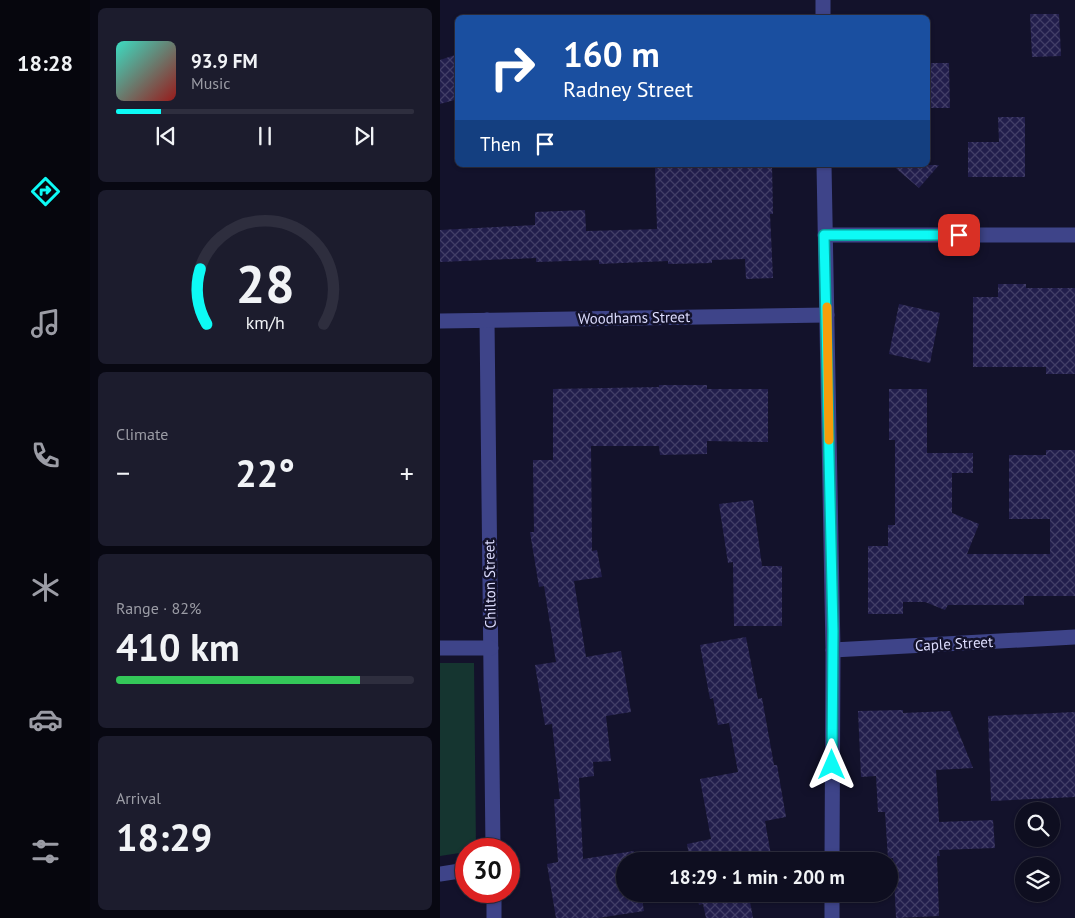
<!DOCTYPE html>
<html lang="en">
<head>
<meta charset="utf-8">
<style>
	:root { --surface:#0e0e20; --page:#1c1c2d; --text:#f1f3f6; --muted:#9b9ca5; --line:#2e2e3e; --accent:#0dfaf5 }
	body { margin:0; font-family:"PT Sans",sans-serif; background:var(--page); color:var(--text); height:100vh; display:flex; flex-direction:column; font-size:19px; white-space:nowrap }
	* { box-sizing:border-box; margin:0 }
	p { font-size:16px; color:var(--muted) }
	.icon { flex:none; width:28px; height:28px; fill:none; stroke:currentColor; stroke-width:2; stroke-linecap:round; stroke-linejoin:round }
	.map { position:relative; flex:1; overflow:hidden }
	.details { display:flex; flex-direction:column; gap:8px; padding:8px; background:#080812; width:350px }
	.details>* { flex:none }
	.guide { position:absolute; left:15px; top:15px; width:475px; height:152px; border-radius:8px; box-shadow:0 1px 4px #0004,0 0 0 1px var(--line); background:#1a4fa0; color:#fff; overflow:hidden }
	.controls { position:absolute; left:575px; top:802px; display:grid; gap:10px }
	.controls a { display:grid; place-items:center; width:45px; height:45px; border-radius:50%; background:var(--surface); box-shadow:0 1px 4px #0004,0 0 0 1px var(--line); font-size:25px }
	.speed { position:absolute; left:15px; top:838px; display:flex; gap:10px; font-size:25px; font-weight:700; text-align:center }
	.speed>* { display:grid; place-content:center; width:65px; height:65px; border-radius:50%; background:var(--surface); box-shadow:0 1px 4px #0004,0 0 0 1px var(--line); line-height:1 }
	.speed .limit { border:8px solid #d22; background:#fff; color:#111 }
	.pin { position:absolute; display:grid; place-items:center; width:42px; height:42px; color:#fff; margin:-21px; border-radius:10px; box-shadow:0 2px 8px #0006 }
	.me { position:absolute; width:55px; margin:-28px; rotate:0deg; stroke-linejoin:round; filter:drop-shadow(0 0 4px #0008) }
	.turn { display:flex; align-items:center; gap:18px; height:105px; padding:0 25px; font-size:22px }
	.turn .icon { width:65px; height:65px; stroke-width:2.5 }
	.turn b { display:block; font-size:35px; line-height:42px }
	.then { display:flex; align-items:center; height:48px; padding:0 25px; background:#0003; gap:10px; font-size:19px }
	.big { font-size:38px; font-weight:700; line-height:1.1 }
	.details .tile { flex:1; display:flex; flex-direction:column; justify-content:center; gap:8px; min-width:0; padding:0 18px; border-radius:8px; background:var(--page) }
	.details .dial { align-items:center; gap:0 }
	.dial svg { height:130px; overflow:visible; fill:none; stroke:var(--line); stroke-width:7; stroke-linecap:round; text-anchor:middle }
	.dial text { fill:var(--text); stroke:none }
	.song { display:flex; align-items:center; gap:15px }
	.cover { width:60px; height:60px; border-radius:8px; background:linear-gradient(135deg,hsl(170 70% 55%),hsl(0 70% 35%)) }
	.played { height:5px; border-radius:2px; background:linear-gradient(90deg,var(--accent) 15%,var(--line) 15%) }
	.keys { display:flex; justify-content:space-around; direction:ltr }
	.heat { display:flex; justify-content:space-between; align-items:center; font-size:28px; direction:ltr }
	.charge { height:8px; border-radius:4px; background:linear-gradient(90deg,#34c759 82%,var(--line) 0) }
	.trip { position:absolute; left:176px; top:852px; width:282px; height:50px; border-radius:25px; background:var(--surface); box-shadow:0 1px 4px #0004,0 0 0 1px var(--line); font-weight:700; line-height:50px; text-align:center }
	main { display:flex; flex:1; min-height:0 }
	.tab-bar { display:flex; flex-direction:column; width:90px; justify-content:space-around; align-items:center; background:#06060d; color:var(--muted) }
	.tab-bar .icon { width:35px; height:35px }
	.tab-bar .selected { color:var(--accent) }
	.tab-bar b { font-size:22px; color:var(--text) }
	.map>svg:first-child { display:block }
	.green { fill:#153530 }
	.building { fill:url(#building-cross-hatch) }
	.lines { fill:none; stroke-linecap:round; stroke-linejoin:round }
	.minor { stroke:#3e4489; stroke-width:15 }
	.route-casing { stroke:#08a29f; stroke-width:12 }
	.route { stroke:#0dfaf5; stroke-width:9 }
	.slow { stroke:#f59e0b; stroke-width:9 }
	.labels { text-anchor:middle; stroke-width:5; stroke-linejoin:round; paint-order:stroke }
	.street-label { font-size:15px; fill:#ddddfe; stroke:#13122b }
</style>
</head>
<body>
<main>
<nav class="tab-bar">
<b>18:28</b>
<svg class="icon selected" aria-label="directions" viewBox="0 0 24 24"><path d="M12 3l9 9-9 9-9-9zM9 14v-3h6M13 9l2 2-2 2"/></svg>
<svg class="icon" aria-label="music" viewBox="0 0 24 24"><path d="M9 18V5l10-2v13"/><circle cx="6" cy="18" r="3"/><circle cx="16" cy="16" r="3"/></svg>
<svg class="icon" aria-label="phone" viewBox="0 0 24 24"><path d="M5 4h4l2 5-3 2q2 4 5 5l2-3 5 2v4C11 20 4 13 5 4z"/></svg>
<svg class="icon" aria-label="climate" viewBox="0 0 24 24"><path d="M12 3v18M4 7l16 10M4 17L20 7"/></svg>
<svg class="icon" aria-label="car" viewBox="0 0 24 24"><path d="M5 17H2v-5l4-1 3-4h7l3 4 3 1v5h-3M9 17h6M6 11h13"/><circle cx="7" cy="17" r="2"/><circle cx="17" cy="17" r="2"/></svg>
<svg class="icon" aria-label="filters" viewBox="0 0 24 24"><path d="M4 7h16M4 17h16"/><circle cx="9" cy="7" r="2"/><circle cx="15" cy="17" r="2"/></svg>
</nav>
<section class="details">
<div class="tile">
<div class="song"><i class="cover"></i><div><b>93.9 FM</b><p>Music</p></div></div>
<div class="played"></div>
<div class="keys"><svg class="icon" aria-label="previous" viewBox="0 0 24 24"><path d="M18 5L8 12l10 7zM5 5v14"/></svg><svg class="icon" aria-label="pause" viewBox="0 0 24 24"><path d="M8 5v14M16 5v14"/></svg><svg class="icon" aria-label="next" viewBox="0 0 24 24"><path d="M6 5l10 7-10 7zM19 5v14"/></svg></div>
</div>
<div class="tile dial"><svg viewBox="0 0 100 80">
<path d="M14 69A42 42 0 1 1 86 69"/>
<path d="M14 69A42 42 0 0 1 10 35" stroke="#0dfaf5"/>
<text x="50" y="56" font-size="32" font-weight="700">28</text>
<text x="50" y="72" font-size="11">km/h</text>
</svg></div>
<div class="tile"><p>Climate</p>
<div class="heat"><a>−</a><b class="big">22°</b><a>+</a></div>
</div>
<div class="tile"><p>Range · 82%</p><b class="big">410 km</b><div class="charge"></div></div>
<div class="tile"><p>Arrival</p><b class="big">18:29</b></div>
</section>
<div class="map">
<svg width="635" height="918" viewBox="0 0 635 918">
	<defs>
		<pattern id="building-cross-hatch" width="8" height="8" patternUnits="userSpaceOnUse" patternTransform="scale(1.25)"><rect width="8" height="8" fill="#221e4c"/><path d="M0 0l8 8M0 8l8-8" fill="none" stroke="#423e67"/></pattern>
	</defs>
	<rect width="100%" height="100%" fill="#13122b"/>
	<path class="green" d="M0,663H34L36,849H26V852L0,856Z"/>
	<g class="building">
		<path d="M590,14H619L621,56L592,57Z"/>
		<path d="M18,54V99L0,104V60Z"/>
		<path d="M488,63H509L510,108H488Z"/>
		<path d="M558,117H585V177H528V142H559Z"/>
		<path d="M273,165H332L333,214H330L333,278L306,279L305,259L272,260V263L228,264V261L159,264V260L96,262V258L0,262V230L95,225V212L145,210L146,231L217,229L215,168Z"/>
		<path d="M452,165H499L479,188Z"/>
		<path d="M558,284H586V288H635V374H606V367H533V297H558Z"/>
		<path d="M459,304L500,313L490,363L449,354Z"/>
		<path d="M219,385H267V389H328V442L267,441V454L220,455L219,446H151L152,551L157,550L162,577L134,581L146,657L181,651L191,712L166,716L171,761L153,762L154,776L139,778L143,859L194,851L196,861H185V894H201L204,911L158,918H116L107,864L118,862L114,799H120L112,724L105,725L95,665L116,662L104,586L99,587L90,532H94L93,460H113V389L219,387Z"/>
		<path d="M449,389H487V453H533V473H512V513L539,524L527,554H610V519H569V455H606V450H635V596H584V605H508L505,610L485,602H463V614H428V546H448V525H455V440H449Z"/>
		<path d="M313,500L322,566H342V626H294L293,562L288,563L279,504Z"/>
		<path d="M306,637L318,699L322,698L334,765H337L346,817L325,821L332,861H250L247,844L271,839L260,779L298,772L289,723L278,725L273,698L270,699L260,645Z"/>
		<path d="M463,710V713L510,711L533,768L496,770L499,822L553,820L555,848L499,850L500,856H497L499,916L456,918L453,858L448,859L445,812H438L436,776L421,777L418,711Z"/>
		<path d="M635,712V797L551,801L548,716Z"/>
		<path d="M256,894H321L309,896L313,918H266L263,904L259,905Z"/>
	</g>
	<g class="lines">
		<g class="minor">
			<path d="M383,0V18"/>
			<path d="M384,165L393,650L392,861"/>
			<path d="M385,235H635"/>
			<path d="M47,320L53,849"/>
			<path d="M0,321L387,315"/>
			<path d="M0,648H51"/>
			<path d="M393,650L635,637"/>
			<path d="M0,874L26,870"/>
			<path d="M54,891V918"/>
			<path d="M392,918V894"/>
		</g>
	</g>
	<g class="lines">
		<defs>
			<path id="route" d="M392,765L393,631L384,235H519"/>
		</defs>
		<use href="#route" class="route-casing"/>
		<use href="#route" class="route"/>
		<path class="slow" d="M387,307L389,440"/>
	</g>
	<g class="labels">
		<g class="street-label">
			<text transform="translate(194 318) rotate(-1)" y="5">Woodhams Street</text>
			<text transform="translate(50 584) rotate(-91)" y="5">Chilton Street</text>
			<text transform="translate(514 644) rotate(-3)" y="5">Caple Street</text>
		</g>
	</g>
</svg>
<div class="controls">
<a><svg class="icon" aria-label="search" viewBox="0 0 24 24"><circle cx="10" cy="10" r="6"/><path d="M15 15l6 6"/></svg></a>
<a><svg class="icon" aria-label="layers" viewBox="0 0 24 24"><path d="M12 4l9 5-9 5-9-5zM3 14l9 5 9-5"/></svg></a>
</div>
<div class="speed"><div class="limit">30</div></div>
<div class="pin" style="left:519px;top:235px;background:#d93025"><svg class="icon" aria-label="arrive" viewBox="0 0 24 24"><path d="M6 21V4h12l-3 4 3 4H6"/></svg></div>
<svg class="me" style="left:392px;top:765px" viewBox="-20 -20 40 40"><path d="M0-17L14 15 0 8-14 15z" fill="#0dfaf5" stroke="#fff" stroke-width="4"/></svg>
<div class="trip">18:29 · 1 min · 200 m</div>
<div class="guide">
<div class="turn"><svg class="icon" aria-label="right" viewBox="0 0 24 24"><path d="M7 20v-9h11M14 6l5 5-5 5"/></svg><div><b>160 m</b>Radney Street</div></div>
<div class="then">Then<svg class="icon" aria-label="arrive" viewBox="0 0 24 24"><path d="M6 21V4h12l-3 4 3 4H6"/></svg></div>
</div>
</div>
</main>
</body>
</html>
